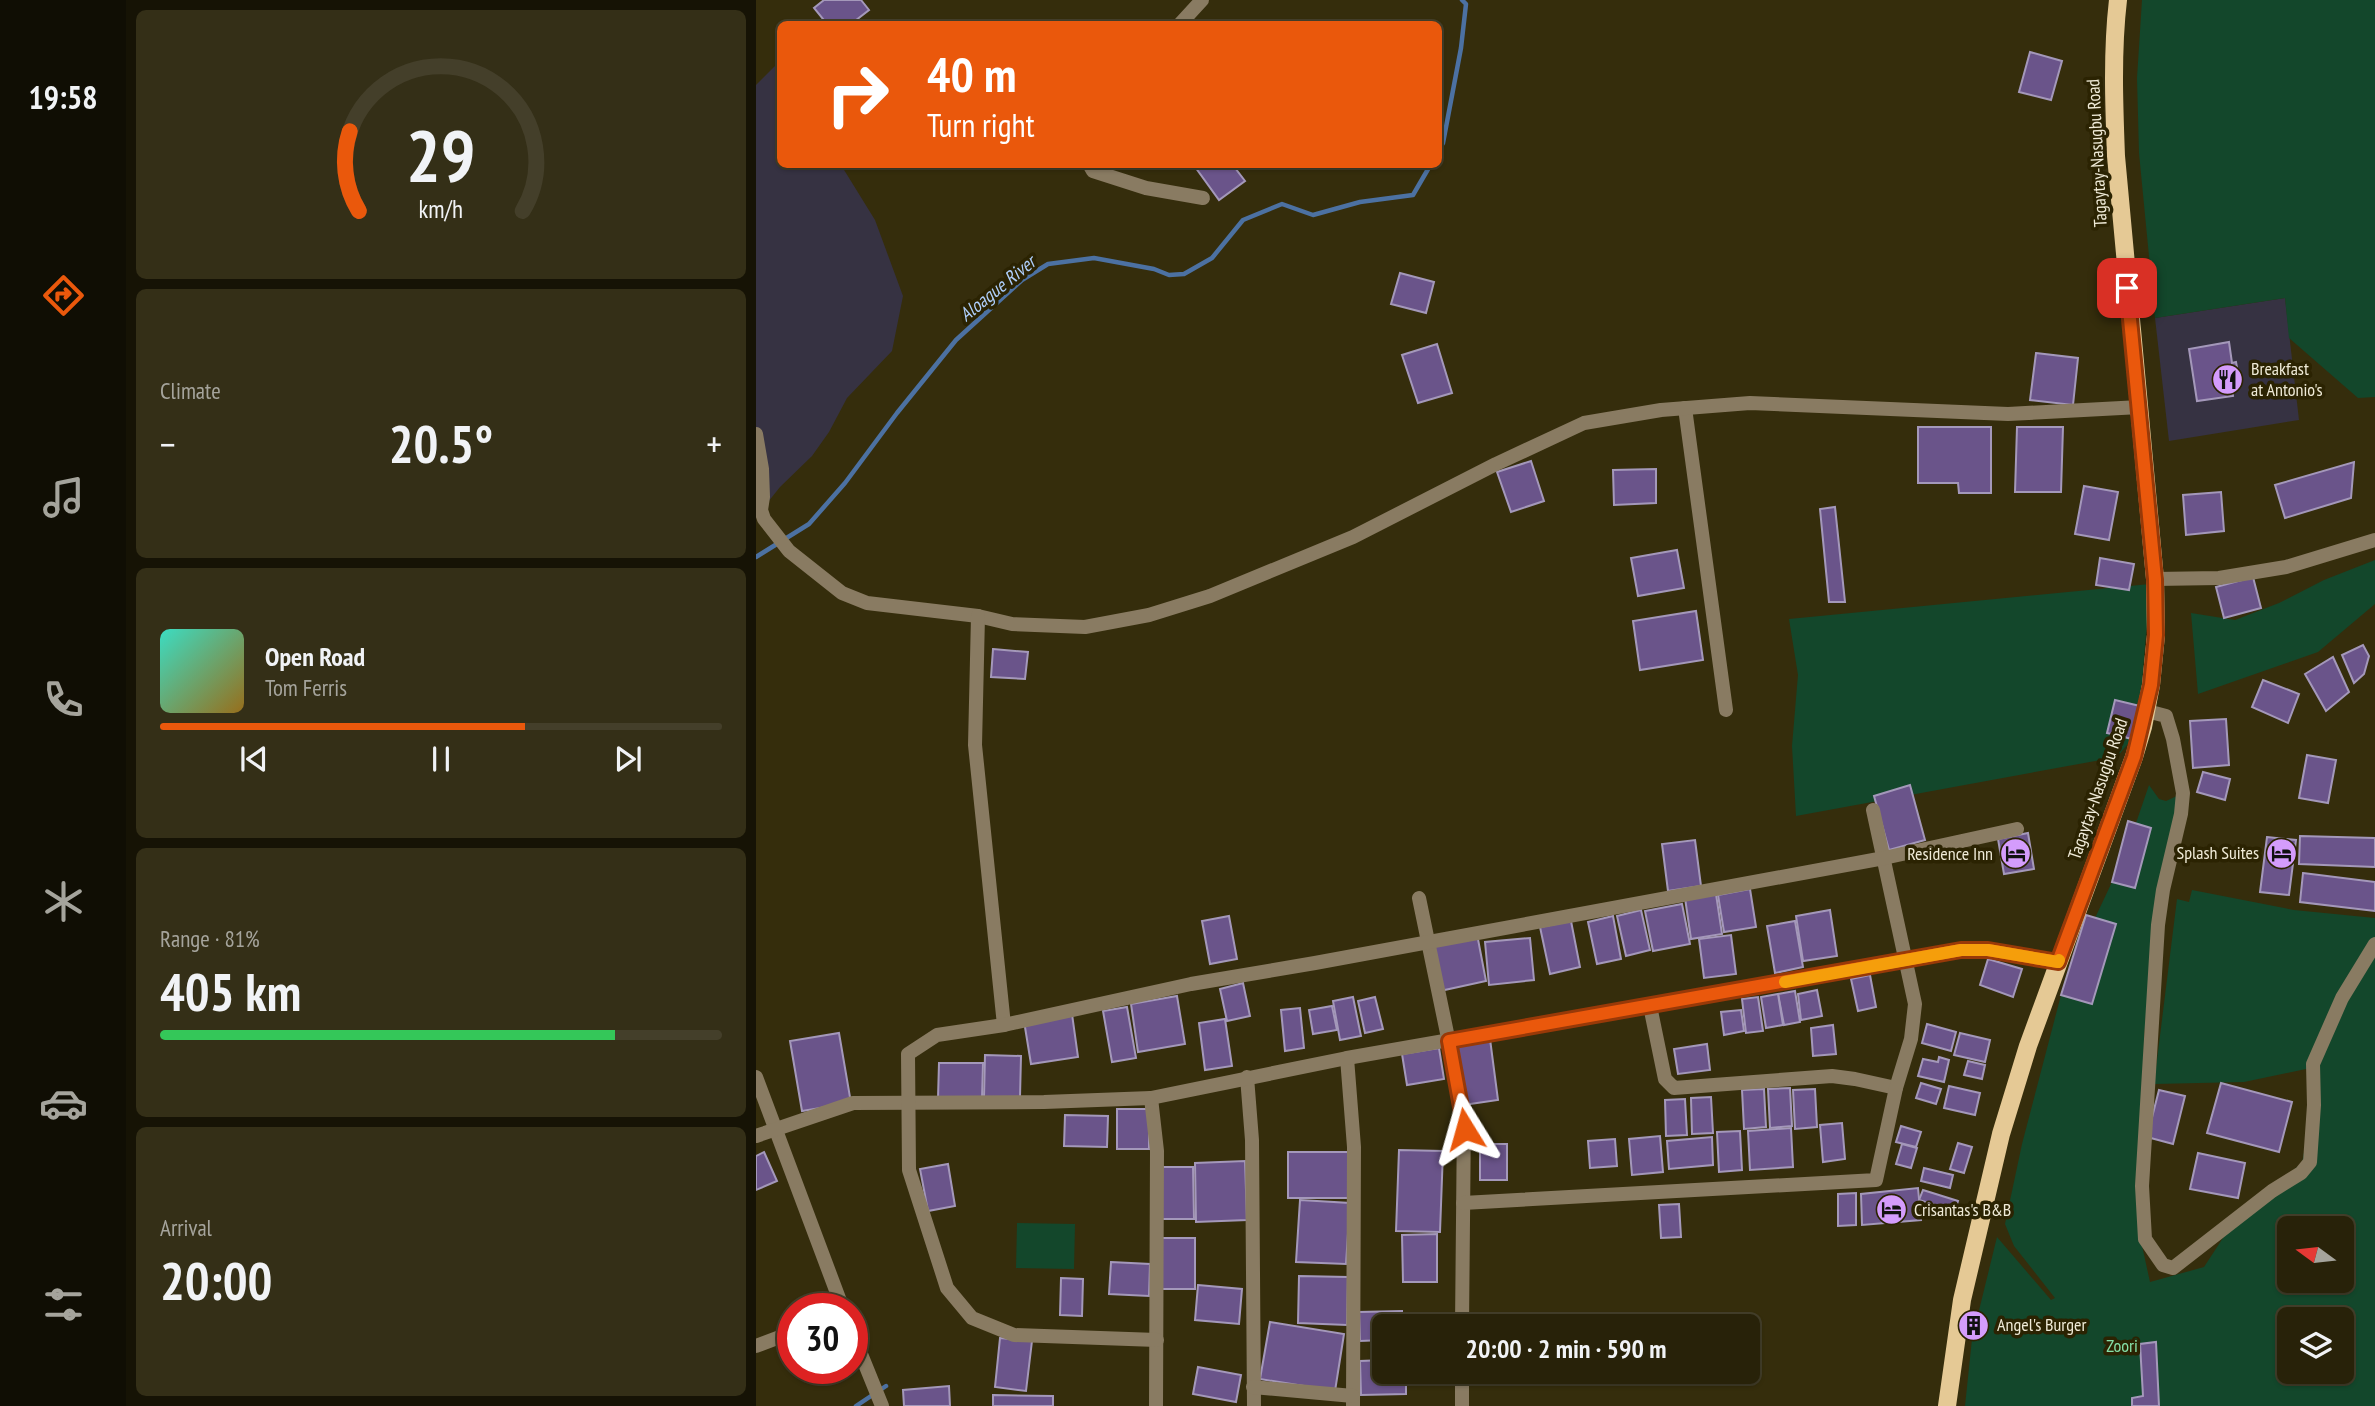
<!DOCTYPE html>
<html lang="en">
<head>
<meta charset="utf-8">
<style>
	:root { --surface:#282209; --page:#342f17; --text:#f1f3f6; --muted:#a5a49c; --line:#443f2a; --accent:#ea580c }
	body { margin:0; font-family:"PT Sans Narrow",sans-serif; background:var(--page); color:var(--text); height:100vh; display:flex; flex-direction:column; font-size:26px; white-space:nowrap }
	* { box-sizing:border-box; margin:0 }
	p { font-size:23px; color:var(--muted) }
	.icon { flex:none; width:38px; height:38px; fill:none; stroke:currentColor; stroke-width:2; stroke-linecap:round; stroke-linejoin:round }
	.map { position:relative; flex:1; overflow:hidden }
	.drawer { display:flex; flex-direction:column; gap:10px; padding:10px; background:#161305; width:630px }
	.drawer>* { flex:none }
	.top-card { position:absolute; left:21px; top:21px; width:665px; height:147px; border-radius:10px; box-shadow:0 2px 5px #0004,0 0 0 2px var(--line); background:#ea580c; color:#fff; overflow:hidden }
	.needle { width:46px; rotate:285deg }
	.buttons { position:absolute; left:1521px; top:1216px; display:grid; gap:14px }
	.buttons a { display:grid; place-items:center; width:77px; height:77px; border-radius:10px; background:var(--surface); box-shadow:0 2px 5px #0004,0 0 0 2px var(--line); font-size:35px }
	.speed { position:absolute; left:21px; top:1293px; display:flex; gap:14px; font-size:35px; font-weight:700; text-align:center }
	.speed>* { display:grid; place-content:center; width:91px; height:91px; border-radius:50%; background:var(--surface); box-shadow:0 2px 5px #0004,0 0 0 2px var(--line); line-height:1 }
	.speed .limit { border:10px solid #d22; background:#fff; color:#111 }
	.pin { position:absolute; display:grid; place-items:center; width:60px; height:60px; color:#fff; margin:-30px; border-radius:14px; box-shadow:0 4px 10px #0006 }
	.me { position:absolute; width:77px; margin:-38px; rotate:352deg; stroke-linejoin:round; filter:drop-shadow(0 0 5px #0008) }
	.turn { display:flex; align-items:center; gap:24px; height:147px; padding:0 35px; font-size:32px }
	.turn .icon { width:91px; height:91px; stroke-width:2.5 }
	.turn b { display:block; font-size:49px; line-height:60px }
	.big { font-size:52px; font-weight:800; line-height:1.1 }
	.drawer .tile { flex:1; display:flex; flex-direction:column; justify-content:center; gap:10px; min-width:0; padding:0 24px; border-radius:10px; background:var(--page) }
	.drawer .dial { align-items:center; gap:0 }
	.dial svg { height:182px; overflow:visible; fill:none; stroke:var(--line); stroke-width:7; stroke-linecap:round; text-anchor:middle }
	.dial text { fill:var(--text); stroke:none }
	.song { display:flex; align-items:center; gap:21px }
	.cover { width:84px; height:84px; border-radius:10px; background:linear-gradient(135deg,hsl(170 70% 55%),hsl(40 70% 35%)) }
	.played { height:7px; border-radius:4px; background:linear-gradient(90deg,var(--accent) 65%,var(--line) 65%) }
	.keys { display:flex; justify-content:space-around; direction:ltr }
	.heat { display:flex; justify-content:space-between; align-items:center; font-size:38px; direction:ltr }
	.charge { height:10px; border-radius:5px; background:linear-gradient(90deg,#34c759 81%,var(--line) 0) }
	.trip { position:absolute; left:616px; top:1314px; width:388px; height:70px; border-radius:10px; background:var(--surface); box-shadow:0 2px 5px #0004,0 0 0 2px var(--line); font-weight:800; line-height:70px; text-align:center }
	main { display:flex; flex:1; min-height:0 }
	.tabs { display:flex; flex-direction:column; width:126px; justify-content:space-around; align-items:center; background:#100e04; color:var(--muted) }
	.tabs .icon { width:49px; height:49px }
	.tabs .active { color:var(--accent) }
	.tabs b { font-size:32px; color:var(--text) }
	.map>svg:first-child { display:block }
	.commercial { fill:#363242 }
	.green { fill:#13472b; fill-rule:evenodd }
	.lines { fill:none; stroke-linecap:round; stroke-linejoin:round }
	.stream { stroke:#4c71a2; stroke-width:4.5 }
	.building { fill:#6a548a; stroke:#a498ba; stroke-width:2 }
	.minor { stroke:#897b62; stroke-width:14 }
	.tertiary { stroke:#897b62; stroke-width:14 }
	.primary { stroke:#e5c995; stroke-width:18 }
	.route-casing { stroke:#983908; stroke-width:18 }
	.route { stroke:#ea580c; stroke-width:12 }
	.slow { stroke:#f59e0b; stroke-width:12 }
	.labels { text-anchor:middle; stroke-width:7; stroke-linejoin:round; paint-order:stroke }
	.street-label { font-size:18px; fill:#f0ebd8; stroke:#2b2302 }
	.poi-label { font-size:18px; fill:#f0ebd8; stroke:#2b2302; text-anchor:start }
	.park-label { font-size:18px; fill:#85e0a8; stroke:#2b2302 }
	.water-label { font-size:19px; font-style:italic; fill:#afcffb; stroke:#2b2302 }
</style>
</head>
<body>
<main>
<nav class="tabs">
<b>19:58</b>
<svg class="icon active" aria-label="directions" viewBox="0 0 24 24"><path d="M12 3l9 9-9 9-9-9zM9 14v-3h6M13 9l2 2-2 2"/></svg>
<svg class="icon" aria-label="music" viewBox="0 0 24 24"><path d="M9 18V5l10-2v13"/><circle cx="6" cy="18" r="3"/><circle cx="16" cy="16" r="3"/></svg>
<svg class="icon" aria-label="phone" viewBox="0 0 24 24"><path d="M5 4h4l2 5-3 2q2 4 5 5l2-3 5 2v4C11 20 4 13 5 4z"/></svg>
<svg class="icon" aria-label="climate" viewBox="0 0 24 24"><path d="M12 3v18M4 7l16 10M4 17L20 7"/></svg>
<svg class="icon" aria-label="car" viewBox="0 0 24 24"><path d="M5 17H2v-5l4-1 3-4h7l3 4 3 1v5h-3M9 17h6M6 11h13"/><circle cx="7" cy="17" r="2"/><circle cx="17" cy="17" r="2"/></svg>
<svg class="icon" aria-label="filters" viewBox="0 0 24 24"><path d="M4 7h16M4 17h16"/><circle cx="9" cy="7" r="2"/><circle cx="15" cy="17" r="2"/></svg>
</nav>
<section class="drawer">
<div class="tile dial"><svg viewBox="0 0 100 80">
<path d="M14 69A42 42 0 1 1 86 69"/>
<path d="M14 69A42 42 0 0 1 10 34" stroke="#ea580c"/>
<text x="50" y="56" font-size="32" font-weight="700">29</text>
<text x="50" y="72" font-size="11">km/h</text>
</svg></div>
<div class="tile"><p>Climate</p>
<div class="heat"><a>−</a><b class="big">20.5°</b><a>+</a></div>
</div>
<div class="tile">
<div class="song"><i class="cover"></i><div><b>Open Road</b><p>Tom Ferris</p></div></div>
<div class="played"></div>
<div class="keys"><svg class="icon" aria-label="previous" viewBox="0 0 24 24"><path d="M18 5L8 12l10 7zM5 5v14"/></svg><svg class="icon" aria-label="pause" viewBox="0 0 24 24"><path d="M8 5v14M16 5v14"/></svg><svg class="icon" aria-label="next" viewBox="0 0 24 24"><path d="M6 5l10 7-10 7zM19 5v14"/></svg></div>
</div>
<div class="tile"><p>Range · 81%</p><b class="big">405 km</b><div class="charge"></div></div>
<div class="tile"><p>Arrival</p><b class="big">20:00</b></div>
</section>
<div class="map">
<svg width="1619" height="1406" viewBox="0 0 1619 1406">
	<rect width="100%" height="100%" fill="#352d0c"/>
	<g class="commercial">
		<path d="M22,63L24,67V164L85,165L119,220L147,296L136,351L91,398L73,432L56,456L24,487L0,517V85Z"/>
		<path d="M1529,298L1543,420L1413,441L1399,318Z"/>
	</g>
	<g class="green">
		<path d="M1386,0H1619V397L1602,398L1533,338L1529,298L1399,318L1383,153L1381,78Z"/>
		<path d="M1619,560V604L1562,652L1442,694L1435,613L1479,620L1523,603L1568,580Z"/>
		<path d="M1394,584L1384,706L1359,700L1351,732L1376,739L1361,757L1040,816L1036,746L1042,675L1033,619Z"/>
		<path d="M1393,785L1403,799L1410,801L1423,795L1398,919L1388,1039L1385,1241L1394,1282L1448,1267L1482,1215L1546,1163L1564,1066L1488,1082L1398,1084L1421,899L1433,902L1436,890L1538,910L1619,918V1406H1209L1216,1339L1241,1237L1295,1300L1299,1298L1258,1246L1249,1224L1266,1144L1305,995L1336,1004L1360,925L1339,918L1356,882L1379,888L1395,828L1380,823ZM1533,1228H1586V1281H1533ZM1533,1320H1586V1372H1533Z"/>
		<path d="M261,1223L319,1224L318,1269L260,1268Z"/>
	</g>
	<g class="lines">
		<g class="stream">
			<path d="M682,151L687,143L705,48L710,4L706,0"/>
			<path d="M0,557L53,524L89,483L141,413L200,340L266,280L292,264L338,258L398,269L413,275L428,274L456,258L487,220L526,204L557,215L604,202L657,195L675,164"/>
			<path d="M100,1406L130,1386"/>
		</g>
	</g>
	<g class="building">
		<path d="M68,0H105L113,10L95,24H71L58,8Z"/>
		<path d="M1274,52L1306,61L1295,100L1263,92Z"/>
		<path d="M437,164H476L489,181L463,200Z"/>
		<path d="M644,273L678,282L670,313L635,304Z"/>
		<path d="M1473,342L1476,363L1480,362L1483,379L1475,380L1477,396L1441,401L1433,349Z"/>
		<path d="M681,344L696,393L662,403L646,355Z"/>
		<path d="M1280,353L1322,358L1317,405L1274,400Z"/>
		<path d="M1162,427H1235V493H1203L1202,483H1162Z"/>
		<path d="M1261,427H1307L1305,492H1259Z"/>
		<path d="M775,461L788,501L755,512L741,472Z"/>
		<path d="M1598,462L1595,498L1529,518L1519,485Z"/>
		<path d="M900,469V503L858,505L857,470Z"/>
		<path d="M1328,486L1362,492L1353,540L1319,534Z"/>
		<path d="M1465,492L1468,531L1430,535L1427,495Z"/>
		<path d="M1079,507L1089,602H1073L1064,509Z"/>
		<path d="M921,550L928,588L882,596L875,558Z"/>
		<path d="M1344,558L1378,564L1373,590L1340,585Z"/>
		<path d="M1497,577L1505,608L1468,618L1460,587Z"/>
		<path d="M940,611L947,660L884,670L877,621Z"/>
		<path d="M1607,645L1613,656L1608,674L1598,683L1586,655Z"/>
		<path d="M237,649L272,652L269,679L235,677Z"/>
		<path d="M1577,657L1593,692L1570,711L1549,674Z"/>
		<path d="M1507,680L1543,694L1532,723L1496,707Z"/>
		<path d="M1359,700L1384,706L1376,739L1351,733Z"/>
		<path d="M1470,719L1473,765L1437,768L1434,721Z"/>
		<path d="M1551,755L1580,760L1572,803L1543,798Z"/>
		<path d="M1447,772L1474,779L1469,800L1441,792Z"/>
		<path d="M1154,785L1169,840L1133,850L1118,796Z"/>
		<path d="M1372,821L1395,828L1379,888L1356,882Z"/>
		<path d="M1272,833L1278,869L1248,874L1242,839Z"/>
		<path d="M1544,836L1619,838V867L1543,864Z"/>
		<path d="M1511,837L1540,840L1533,895L1504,892Z"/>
		<path d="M939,840L945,886L912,891L906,844Z"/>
		<path d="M1547,873L1619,882V911L1544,902Z"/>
		<path d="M994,889L1000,927L968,932L962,895Z"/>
		<path d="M960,894L966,934L935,939L929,898Z"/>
		<path d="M926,904L934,944L897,951L889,911Z"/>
		<path d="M885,910L894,950L870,956L861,916Z"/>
		<path d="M1074,910L1081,956L1047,961L1040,916Z"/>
		<path d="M1330,915L1360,924L1336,1004L1305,995Z"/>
		<path d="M473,916L481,959L454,964L446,921Z"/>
		<path d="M857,916L865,959L841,964L832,922Z"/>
		<path d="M815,921L824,967L794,974L784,927Z"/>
		<path d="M1039,921L1047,967L1019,973L1011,926Z"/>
		<path d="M721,934L730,981L684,991L674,944Z"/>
		<path d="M975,935L980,974L948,978L943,939Z"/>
		<path d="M774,938L778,980L733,985L729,942Z"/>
		<path d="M1232,959L1266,969L1257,997L1224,985Z"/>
		<path d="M1114,975L1120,1007L1102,1011L1095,979Z"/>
		<path d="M487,983L494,1016L471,1021L464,989Z"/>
		<path d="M1061,990L1066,1016L1045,1020L1042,994Z"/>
		<path d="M1039,991L1044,1022L1028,1025L1022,994Z"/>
		<path d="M1022,994L1027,1025L1010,1028L1005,997Z"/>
		<path d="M421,996L429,1044L382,1052L375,1004Z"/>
		<path d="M597,997L605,1036L584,1040L577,1001Z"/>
		<path d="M619,997L627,1029L609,1033L602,1001Z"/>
		<path d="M1002,997L1007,1031L990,1033L986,999Z"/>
		<path d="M576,1006L581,1030L557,1034L553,1010Z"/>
		<path d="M371,1007L380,1058L356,1062L347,1011Z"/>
		<path d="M544,1008L548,1048L529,1051L525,1010Z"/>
		<path d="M985,1010L988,1031L968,1035L965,1012Z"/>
		<path d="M316,1014L322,1057L275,1064L268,1021Z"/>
		<path d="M469,1019L476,1066L449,1070L443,1023Z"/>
		<path d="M1171,1024L1200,1032L1195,1051L1166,1043Z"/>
		<path d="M1077,1025L1080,1054L1057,1056L1055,1028Z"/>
		<path d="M83,1033L95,1103L46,1111L34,1041Z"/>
		<path d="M1204,1033L1234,1040L1229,1062L1198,1055Z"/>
		<path d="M734,1039L742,1100L700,1106L692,1045Z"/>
		<path d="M951,1044L954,1070L922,1074L918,1049Z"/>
		<path d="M683,1048L688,1079L651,1085L646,1054Z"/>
		<path d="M229,1055L265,1056L264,1097H228Z"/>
		<path d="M1183,1057L1193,1060L1188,1082L1162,1076L1167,1059L1182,1062Z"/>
		<path d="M1212,1061L1229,1065L1226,1079L1208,1075Z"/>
		<path d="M183,1063H227L226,1098H182Z"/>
		<path d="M1165,1083L1185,1089L1180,1104L1160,1098Z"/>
		<path d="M1465,1083L1536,1102L1523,1152L1451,1133Z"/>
		<path d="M1193,1086L1224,1093L1219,1115L1188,1108Z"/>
		<path d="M1034,1088L1036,1126L1014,1128L1012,1089Z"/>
		<path d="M1008,1089L1010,1127L988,1129L986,1090Z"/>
		<path d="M1059,1089L1061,1127L1039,1129L1037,1090Z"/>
		<path d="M1403,1090L1429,1096L1417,1144L1391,1137Z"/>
		<path d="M955,1097L957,1133L936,1134L935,1098Z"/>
		<path d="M929,1099L931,1135L910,1136L909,1100Z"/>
		<rect x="361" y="1109" width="32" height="40"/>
		<path d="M309,1115L352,1116L351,1147L308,1146Z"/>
		<path d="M1086,1123L1089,1159L1067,1162L1064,1125Z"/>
		<path d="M1145,1126L1165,1132L1160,1147L1140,1142Z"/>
		<path d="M1035,1128L1037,1167L994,1170L992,1131Z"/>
		<path d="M984,1131L986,1170L963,1172L961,1132Z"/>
		<path d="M904,1136L907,1172L876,1175L873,1139Z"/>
		<path d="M956,1137L957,1165L913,1169L911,1141Z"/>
		<path d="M859,1139L861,1166L834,1168L832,1141Z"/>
		<path d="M1202,1143L1216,1147L1208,1173L1194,1169Z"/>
		<rect x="724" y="1144" width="27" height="36"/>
		<path d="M1146,1144L1161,1148L1155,1168L1140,1164Z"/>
		<path d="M643,1150L687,1151L684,1232L640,1231Z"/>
		<path d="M8,1152L21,1181L0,1190V1156Z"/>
		<rect x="532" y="1152" width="62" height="46"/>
		<path d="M1442,1153L1489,1163L1482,1198L1434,1189Z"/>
		<path d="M489,1161L491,1220L440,1222L439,1163Z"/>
		<path d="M192,1164L199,1206L172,1211L164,1169Z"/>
		<path d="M398,1167H437L438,1219H399Z"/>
		<path d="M1168,1168L1197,1175L1194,1188L1165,1181Z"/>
		<path d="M1162,1188L1165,1220L1106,1225L1105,1194Z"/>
		<path d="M1167,1190L1202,1201L1199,1211L1163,1200Z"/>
		<path d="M1100,1193V1225L1082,1226V1194Z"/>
		<path d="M544,1200L594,1203L590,1264L540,1262Z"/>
		<path d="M923,1204L925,1237L905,1238L903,1205Z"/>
		<path d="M681,1234V1282H647L646,1235Z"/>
		<path d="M401,1238H439V1289H400Z"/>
		<path d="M355,1262L394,1264L393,1296L353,1294Z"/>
		<path d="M543,1276L592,1277L591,1325L542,1323Z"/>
		<path d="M305,1278L327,1279L326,1316L304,1315Z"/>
		<path d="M442,1285L486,1289L483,1324L439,1320Z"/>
		<path d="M646,1311V1326H628V1340L604,1341L603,1312Z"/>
		<path d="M1215,1316L1224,1317L1221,1333L1213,1332Z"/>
		<path d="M514,1322L588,1334L579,1391L504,1379Z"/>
		<path d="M244,1338L276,1341L270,1391L239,1387Z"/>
		<path d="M1400,1342L1403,1406H1376V1398L1387,1396L1384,1344Z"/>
		<path d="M628,1360V1372H650V1394L605,1395L604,1361Z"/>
		<path d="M442,1367L485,1375L480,1402L437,1394Z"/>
		<path d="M193,1386L194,1406H148L147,1390Z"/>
		<path d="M237,1395L297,1396V1406H237Z"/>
	</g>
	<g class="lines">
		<g class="minor">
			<path d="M424,24L446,0"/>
			<path d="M333,164L337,171L390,188L447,198"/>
			<path d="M929,408L970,710"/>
			<path d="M0,434L6,469L7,497L5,510L8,519L33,551L86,593L111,603L222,616L256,624L329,627L393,615L454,596L597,537L740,464L828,423L905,410L994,403L1252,414L1384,407"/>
			<path d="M1399,579L1463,578L1530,567L1619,540"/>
			<path d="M222,616L219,745L248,1025"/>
			<path d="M663,898L708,1115L706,1326"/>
			<path d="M894,1006L909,1079L918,1088L1076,1076L1099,1079L1140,1088"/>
			<path d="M591,1058L598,1147L597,1406"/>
			<path d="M0,1077L87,1309"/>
			<path d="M491,1077L496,1140L498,1406"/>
			<path d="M395,1098L401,1151L400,1406"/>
			<path d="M0,1136L97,1103L288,1102L395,1098L591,1058L1205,950H1232L1302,962"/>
			<path d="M707,1203L1120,1180L1140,1088L1155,1039L1159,1004L1117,810"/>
			<path d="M96,1332L126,1406"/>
			<path d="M401,1340L258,1335L216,1318L191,1288L153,1170L152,1054L181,1035L248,1025L435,984L559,963L1128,858L1261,829"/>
			<path d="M0,1346L37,1332"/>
			<path d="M706,1372V1406"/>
			<path d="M497,1387L597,1396"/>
		</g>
		<path class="tertiary" d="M1391,711L1410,716L1417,739L1427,793L1425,814L1407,890L1402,925L1386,1186L1389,1239L1407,1265L1417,1268L1516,1191L1545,1173L1554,1162L1558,1105L1557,1064L1586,998L1619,944"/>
		<path class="primary" d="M1191,1406L1206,1300L1245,1134L1272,1046L1378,757L1387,727L1395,685L1400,635L1399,579L1360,156C1358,104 1356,51 1362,0"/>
	</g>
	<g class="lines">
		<defs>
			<path id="route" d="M709,1129L693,1041L1205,950H1232L1302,962L1378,757L1395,685L1400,635L1399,579L1371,288"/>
		</defs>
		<use href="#route" class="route-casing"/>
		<use href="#route" class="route"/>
		<path class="slow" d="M1029,982L1205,950H1232L1302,962L1303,960"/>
	</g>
	<defs>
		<symbol id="restaurant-disc" viewBox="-11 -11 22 22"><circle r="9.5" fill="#d49cfc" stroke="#2b2302"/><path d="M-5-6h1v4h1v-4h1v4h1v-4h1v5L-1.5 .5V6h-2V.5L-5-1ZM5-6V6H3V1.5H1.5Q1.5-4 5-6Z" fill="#111"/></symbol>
		<symbol id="hotel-disc" viewBox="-11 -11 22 22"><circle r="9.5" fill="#d49cfc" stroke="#2b2302"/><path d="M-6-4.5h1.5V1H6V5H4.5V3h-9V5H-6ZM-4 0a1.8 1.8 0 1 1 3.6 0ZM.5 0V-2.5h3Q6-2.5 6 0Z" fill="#111"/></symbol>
		<symbol id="building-disc" viewBox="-11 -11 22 22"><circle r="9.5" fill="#d49cfc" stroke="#2b2302"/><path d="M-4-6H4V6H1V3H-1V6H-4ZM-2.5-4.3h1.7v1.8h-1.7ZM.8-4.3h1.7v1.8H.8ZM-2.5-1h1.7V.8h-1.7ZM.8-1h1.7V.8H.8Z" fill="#111"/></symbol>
	</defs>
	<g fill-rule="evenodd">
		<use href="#restaurant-disc" x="1454" y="362" width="35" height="35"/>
		<use href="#hotel-disc" x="1508" y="836" width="35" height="35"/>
		<use href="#hotel-disc" x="1242" y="836" width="35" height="35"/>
		<use href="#hotel-disc" x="1118" y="1192" width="35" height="35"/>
		<use href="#building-disc" x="1200" y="1308" width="35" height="35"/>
	</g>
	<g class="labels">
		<g class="street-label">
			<text transform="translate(1341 153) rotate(-93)" y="6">Tagaytay-Nasugbu Road</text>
			<text transform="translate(1342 789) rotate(-71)" y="6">Tagaytay-Nasugbu Road</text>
		</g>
		<g class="poi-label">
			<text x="1495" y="375">Breakfast<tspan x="1495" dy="21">at Antonio's</tspan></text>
			<text x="1503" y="859" text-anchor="end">Splash Suites</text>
			<text x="1237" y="860" text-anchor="end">Residence Inn</text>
			<text x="1158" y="1216">Crisantas's B&amp;B</text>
			<text x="1241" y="1331">Angel's Burger</text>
		</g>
		<g class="park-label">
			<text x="1366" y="1352">Zoori</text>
		</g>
		<g class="water-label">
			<text transform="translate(241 288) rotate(-39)" y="7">Aloague River</text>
		</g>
	</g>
</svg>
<div class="buttons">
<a><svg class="needle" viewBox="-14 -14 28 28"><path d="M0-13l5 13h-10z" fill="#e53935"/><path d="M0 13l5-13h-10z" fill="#a5a49c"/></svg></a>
<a><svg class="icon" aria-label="layers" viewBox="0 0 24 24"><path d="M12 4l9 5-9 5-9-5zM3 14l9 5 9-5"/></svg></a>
</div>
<div class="speed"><div class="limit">30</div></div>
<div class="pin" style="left:1371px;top:288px;background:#d93025"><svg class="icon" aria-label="arrive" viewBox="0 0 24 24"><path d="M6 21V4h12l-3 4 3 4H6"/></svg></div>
<svg class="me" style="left:709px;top:1129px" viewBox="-20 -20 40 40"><path d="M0-17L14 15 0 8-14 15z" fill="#ea580c" stroke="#fff" stroke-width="4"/></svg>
<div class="trip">20:00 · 2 min · 590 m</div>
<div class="top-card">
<div class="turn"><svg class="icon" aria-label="right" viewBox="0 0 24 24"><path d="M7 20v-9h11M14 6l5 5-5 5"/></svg><div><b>40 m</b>Turn right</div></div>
</div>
</div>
</main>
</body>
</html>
